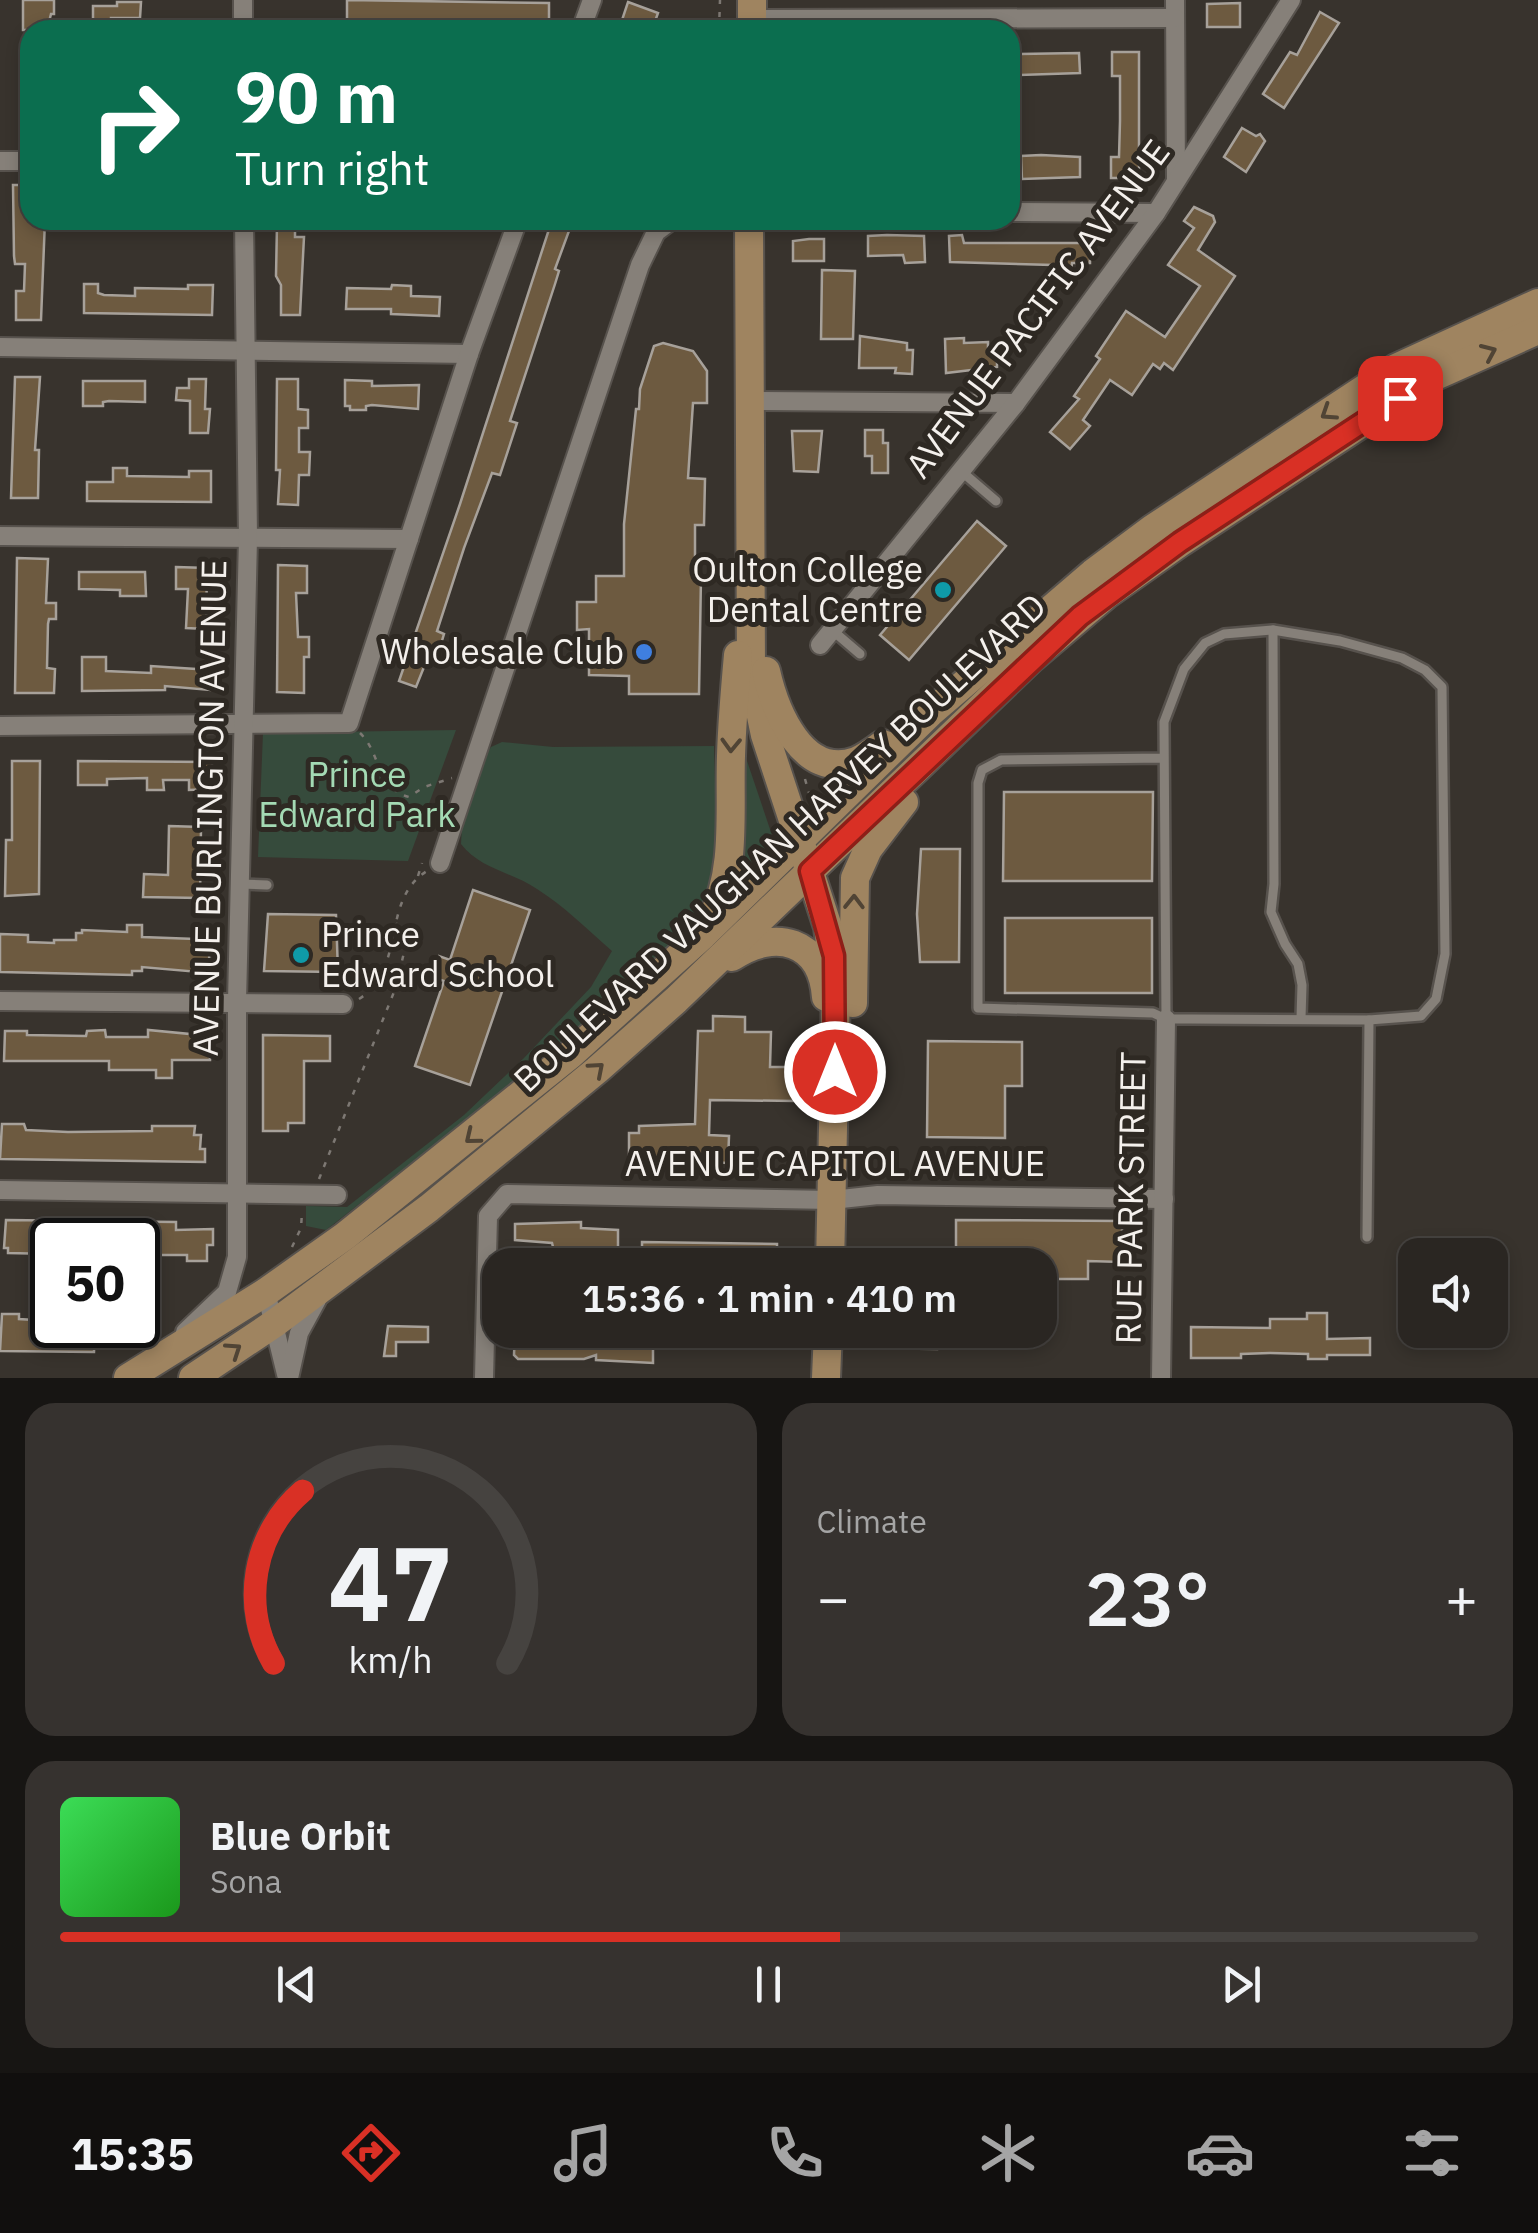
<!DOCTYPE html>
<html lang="en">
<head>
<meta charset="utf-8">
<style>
	:root { --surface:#2a2622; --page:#36322f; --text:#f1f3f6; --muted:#a5a5a5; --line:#464340; --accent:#d93025 }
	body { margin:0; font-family:"IBM Plex Sans",sans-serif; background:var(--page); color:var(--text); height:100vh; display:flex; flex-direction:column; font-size:38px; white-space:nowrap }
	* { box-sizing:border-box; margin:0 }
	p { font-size:32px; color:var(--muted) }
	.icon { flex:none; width:55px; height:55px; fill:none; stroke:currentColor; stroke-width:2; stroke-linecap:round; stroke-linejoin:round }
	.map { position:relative; height:1378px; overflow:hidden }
	.side { display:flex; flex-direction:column; gap:25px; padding:25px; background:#171513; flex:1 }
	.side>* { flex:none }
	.guide { position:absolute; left:20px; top:20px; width:1000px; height:210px; border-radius:30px; box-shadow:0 5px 15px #0003,0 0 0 2px var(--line); background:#0b6e4f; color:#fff; overflow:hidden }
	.tools { position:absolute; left:1398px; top:1238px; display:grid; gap:20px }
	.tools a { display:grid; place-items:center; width:110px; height:110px; border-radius:20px; background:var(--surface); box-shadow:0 5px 15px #0003,0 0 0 2px var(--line); font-size:50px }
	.speed { position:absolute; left:30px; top:1218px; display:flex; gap:20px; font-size:50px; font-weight:700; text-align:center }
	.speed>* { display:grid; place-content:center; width:130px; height:130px; border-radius:50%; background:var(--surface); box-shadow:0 5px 15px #0003,0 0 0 2px var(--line); line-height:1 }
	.speed .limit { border:5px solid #111; border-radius:15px; background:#fff; color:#111 }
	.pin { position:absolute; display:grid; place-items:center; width:85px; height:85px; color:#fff; margin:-42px; border-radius:20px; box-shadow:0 5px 15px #0006 }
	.me { position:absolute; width:110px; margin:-55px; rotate:0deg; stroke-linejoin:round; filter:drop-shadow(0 0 8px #0008) }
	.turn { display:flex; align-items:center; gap:35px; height:210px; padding:0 50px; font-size:45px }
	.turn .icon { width:130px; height:130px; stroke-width:2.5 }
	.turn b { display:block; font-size:70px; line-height:85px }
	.big { font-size:75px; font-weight:600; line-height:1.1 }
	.side .card { flex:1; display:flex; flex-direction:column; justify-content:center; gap:15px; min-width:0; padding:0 35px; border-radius:30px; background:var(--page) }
	.side .dial { align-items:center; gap:0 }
	.dial svg { height:260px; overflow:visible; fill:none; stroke:var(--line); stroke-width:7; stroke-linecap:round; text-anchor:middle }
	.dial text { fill:var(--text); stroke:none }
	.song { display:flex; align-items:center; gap:30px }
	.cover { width:120px; height:120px; border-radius:15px; background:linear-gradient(135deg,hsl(130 70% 55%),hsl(120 70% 35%)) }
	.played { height:10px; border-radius:5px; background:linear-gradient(90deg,var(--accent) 55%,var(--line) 55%) }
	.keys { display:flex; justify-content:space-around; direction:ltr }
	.heat { display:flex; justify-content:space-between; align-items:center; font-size:55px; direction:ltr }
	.side .tiles { flex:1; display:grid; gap:25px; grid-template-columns:1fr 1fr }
	.card:last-child { grid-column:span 2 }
	.trip { position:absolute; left:482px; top:1248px; width:575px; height:100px; border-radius:30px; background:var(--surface); box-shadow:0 5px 15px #0003,0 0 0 2px var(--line); font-weight:600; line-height:100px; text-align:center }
	.tab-bar { display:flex; height:160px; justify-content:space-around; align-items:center; background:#110f0e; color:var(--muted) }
	.tab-bar .icon { width:70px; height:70px }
	.tab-bar .on { color:var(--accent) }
	.tab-bar b { font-size:45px; color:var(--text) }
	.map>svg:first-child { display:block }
	.green { fill:#364b3c }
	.building { fill:#6d5a40; stroke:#a7a19a; stroke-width:2.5 }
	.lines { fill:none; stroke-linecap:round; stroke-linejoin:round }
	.service-casing { stroke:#57524d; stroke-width:14 }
	.minor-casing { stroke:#57524d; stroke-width:22 }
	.secondary-casing { stroke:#57524d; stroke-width:32 }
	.path { stroke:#7d7873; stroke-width:2.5; stroke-dasharray:5 8; stroke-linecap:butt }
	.service { stroke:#868079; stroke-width:9 }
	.minor { stroke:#868079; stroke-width:18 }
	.secondary { stroke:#9f8460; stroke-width:28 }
	.oneway { stroke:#504435 }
	.route-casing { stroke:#8d1f18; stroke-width:25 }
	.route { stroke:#d93025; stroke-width:18 }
	.culture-dot { fill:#0f9aa8; stroke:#2e2923; stroke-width:4 }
	.shop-dot { fill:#3f7fe0; stroke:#2e2923; stroke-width:4 }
	.labels { text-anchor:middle; stroke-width:10; stroke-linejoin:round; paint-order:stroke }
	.street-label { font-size:35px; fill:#f4f0ec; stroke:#2e2923 }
	.poi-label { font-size:35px; fill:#f4f0ec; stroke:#2e2923; text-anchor:end }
	.park-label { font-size:35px; fill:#a4dab4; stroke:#2e2923 }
</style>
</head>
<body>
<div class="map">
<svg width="1538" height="1378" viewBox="0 0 1538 1378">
	<rect width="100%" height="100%" fill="#38332d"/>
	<g class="green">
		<path d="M456,730L408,861L258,857L263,733Z"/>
		<path d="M502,742L553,747L714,746L715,783L719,794L717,876L699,917L633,980L493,1099L326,1230L306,1226V1206L347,1207L464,1115L524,1058L591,987L612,951C587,929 564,906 537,889C512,872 480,869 461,844L462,824L487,753L491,747Z"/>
		<path d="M744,752L775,844L745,875H736Z"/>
	</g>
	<g class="building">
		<path d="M23,0H54V14H51L48,26H41V30H23Z"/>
		<path d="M347,0L549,3V22L546,21V30L531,29V25L495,24V21L347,20Z"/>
		<path d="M117,2H141L140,18H111V25L93,24V6H117Z"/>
		<path d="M628,2L658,13L652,30L621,23Z"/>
		<path d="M1240,3V27H1207V4Z"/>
		<path d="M1320,12L1339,23L1284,108L1263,94L1290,52L1297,55Z"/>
		<path d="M1112,52H1139V178H1111V157H1119L1120,121V76H1112Z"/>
		<path d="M1079,53L1080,73L1020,75V54Z"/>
		<path d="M1242,128L1256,136L1260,134L1265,141L1246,172L1224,157Z"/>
		<path d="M1041,155L1080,157V177L1022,179L1021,156Z"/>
		<path d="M13,185H30V220H45L41,320H16V291H24L25,264H15L14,256Z"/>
		<path d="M1194,207L1213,216L1215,222L1198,250L1235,276L1173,370L1164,363L1160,369L1153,364L1132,395L1110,380L1083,420L1090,426L1070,449L1050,432L1079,399L1074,396L1100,359L1096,356L1126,311L1165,337L1200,286L1168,265L1194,228L1184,221Z"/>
		<path d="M552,220H573L555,269L559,271L555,284L510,421L517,423L500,475L492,473L464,548L437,631L444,634L438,654L430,652L416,687L399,681L460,504Z"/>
		<path d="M277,224L295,225V237H304L300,315H281V285L276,276Z"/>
		<path d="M887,235L924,236L925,262L905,263L903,255L868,256V236Z"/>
		<path d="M962,235L964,243H1090V263H1072L1071,273L1053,272V265L950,262L949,236Z"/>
		<path d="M809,239H824V261H793V241Z"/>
		<path d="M822,270L855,271L853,339H821Z"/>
		<path d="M84,284H98V293L104,295L135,296V288L188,289V285H213L212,315L84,313Z"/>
		<path d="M392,285L411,286V296L440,297L439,316L391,314V309H346L347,288L391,289Z"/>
		<path d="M860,336L907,343V350H913L912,374L895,373L896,368H859Z"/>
		<path d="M964,338V343L988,342V347L997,346V367L946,373L945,339Z"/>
		<path d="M663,343L693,351L707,371V403H693L688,478L705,479L704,525H695V577H701L699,694H629V676L589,675V629L577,630V602H596V576H624V524L636,409H639L640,389L654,346Z"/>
		<path d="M15,377H40L35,450H39L38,498H11Z"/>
		<path d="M189,379H206L205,409H210L208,433H190V401L176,400L177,388H189Z"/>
		<path d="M277,379H298V409L308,410V428H299V452H310L309,475H299L298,505L278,504L280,470H276Z"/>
		<path d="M345,380L372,381V386L419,385L418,409L372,405L366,406V410H350V406H345Z"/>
		<path d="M83,381H145V402L109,401L103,402V406H83Z"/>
		<path d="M865,430H883V443H888V473H872V456H865Z"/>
		<path d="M792,431H822L818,472L794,471Z"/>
		<path d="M113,468H127V476L189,477V471H211V502L87,501V482H113Z"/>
		<path d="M977,521L1006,546L909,660L880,635Z"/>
		<path d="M17,558L48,559L46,603H56V619H49L48,624L47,668L55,669L54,693H15Z"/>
		<path d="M278,565L307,566V593H296L298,637H309V657H304V693L277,692Z"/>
		<path d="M176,567L207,568L206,629L186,628L188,589H176Z"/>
		<path d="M79,572H145L146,596H120V590L79,589Z"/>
		<path d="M82,657H106V671L151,673V666L211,670L210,690L165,686V690L82,691Z"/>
		<path d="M12,761H40L39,894L5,896L6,840H12Z"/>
		<path d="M78,761L212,762V789L189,790V780H163L164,790H147V778L107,779V785H78Z"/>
		<path d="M1004,792H1153L1152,881H1003Z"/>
		<path d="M169,826L201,827L200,898L143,897L144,874L168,875Z"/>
		<path d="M921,849H960L959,962H920L917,914Z"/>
		<path d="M473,890L530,910L470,1085L415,1066L444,981L432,977L439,956L450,960Z"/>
		<path d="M268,914L336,915L338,972L264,971Z"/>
		<rect x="1005" y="918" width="147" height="75"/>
		<path d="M127,925H142V937L196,939L208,935L210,973L142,967V971H132V975L0,972V934L28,935V942L54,943V940H76V933H82V930L127,932Z"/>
		<path d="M713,1016L745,1017V1032H771L770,1067H794V1101L710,1100L709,1135L729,1136L728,1163L709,1162V1158L656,1157V1162H629V1133H639V1126L695,1124L698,1031H713Z"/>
		<path d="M105,1030L106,1037H148V1030L210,1036V1060H172V1078H156V1070H109V1061H4L5,1031H27V1035L86,1036L87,1031Z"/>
		<path d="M263,1035L330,1036V1061H304V1123H288V1131H263Z"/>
		<path d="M928,1041L1022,1042V1086H1005V1138L927,1137Z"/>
		<path d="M2,1124H24L26,1130L68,1132L152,1131V1126H195L194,1135H201L200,1149H205V1162L0,1159Z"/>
		<path d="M6,1220L176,1222V1230L213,1229V1245H207V1261H187V1255H150L146,1251V1240H52V1254L8,1253V1248H4Z"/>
		<path d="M956,1220L1122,1221V1262L1088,1261V1279H1040V1265H956Z"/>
		<path d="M581,1222V1228L618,1230V1261L556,1259L552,1243L515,1240V1224Z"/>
		<path d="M642,1242L777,1244V1265H642Z"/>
		<path d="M1307,1313H1327V1339L1370,1338V1355H1327V1359H1308V1354L1270,1353L1241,1354V1358H1191V1327L1270,1328V1319H1307Z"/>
		<path d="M2,1314H19V1319L50,1321V1325H95L94,1352L0,1351Z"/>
		<path d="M388,1326L428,1327V1342H396V1356H384Z"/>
		<path d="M518,1330H616V1339H653V1363L596,1360V1355L584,1359H518L514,1355L515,1332Z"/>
		<path d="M857,1330H937V1349L857,1348Z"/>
	</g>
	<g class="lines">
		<defs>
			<g id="service">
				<path d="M961,471L996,501"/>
				<path d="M832,630L860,654"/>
				<path d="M1273,630L1274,884L1271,912L1285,944L1298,964L1302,985L1301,1018"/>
				<path d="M1164,758L1001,760L982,770L978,783V1008L1153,1013L1166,1019H1191L1369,1020L1421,1016L1436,999L1445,954L1442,687L1425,670L1402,658L1340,641L1273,630L1224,634L1205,643L1184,669L1164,722L1166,1019"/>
				<path d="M240,884L267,885"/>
				<path d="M1367,1237L1369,1020"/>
			</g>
			<g id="minor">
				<path d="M1175,0L1176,181"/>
				<path d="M752,19L1175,18"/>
				<path d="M243,30V0"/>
				<path d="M581,30L592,0"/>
				<path d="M0,161H30"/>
				<path d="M1010,212L1156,213"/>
				<path d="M0,347L469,354"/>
				<path d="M750,401L1016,403"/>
				<path d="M0,536L409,539"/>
				<path d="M820,645L1016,403L1156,213L1291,0"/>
				<path d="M0,726L349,723L469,354L518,220"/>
				<path d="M440,863L640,265L656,232L672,220"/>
				<path d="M0,1001L343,1004"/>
				<path d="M0,1190L337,1195"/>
				<path d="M266,1292L286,1374"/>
				<path d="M185,1332L227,1292L237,1257V1001L248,538L244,220"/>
				<path d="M289,1378L299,1333L317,1300"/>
				<path d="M484,1378L488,1216L507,1194L832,1200L878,1195L1164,1199"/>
				<path d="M1161,1378L1166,1019"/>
			</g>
			<g id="secondary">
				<path d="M752,30V0"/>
				<path d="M749,220L751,669L765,735L828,927L836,990L830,1265"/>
				<path d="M766,671C775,711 803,781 856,761C866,757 875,750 883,744"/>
				<path d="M712,918C737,870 729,810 731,756C732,722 735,688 738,655"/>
				<path d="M732,957C775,928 822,940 826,997"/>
				<path d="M853,1003L855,878L868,849L904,802"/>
				<path d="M128,1378L266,1292L345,1236L570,1055L703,935L930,713L1093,573L1152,529L1396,368L1538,303"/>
				<path d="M193,1378L275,1323L429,1208L597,1070L676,1000L1032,658L1106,595L1181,542L1431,378L1538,330"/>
				<path d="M826,1378L828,1330"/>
			</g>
		</defs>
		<use href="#service" class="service-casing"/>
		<use href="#minor" class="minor-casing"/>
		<use href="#secondary" class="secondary-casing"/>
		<g class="path">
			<path d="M719,30L720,0"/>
			<path d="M360,733C381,753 376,788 409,797L424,787L452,778"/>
			<path d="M805,779L811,800"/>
			<path d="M418,876L422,863"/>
			<path d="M359,999C407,969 380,900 427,871"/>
			<path d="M319,1179L396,987L405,948L396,923"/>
			<path d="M292,1247L301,1228L302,1212"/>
		</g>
		<use href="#service" class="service"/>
		<use href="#minor" class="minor"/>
		<use href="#secondary" class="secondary"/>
	</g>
	<defs><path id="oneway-chevron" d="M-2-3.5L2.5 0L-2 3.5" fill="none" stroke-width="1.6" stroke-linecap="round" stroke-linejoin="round" transform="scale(2.5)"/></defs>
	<g class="oneway">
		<use href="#oneway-chevron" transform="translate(1489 352) rotate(-24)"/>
		<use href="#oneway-chevron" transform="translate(1328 413) rotate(147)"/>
		<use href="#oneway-chevron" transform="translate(731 745) rotate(92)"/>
		<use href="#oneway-chevron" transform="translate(854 902) rotate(-89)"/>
		<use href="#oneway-chevron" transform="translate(597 1069) rotate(-41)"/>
		<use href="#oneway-chevron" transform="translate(472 1137) rotate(141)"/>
		<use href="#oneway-chevron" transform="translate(234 1350) rotate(-34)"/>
	</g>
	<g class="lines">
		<defs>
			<path id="route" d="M835,1072L834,956L810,871L1080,616L1180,542L1400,398"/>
		</defs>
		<use href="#route" class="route-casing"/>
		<use href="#route" class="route"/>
	</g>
	<g class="culture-dot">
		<circle cx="943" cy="590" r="10"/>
		<circle cx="301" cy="955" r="10"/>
	</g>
	<circle class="shop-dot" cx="644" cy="652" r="10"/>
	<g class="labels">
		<g class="street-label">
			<text transform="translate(1038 309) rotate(-53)" y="12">AVENUE PACIFIC AVENUE</text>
			<text transform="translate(210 808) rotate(-89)" y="12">AVENUE BURLINGTON AVENUE</text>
			<text transform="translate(780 843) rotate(-43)" y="12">BOULEVARD VAUGHAN HARVEY BOULEVARD</text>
			<text x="835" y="1176">AVENUE CAPITOL AVENUE</text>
			<text transform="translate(1131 1198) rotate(-89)" y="12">RUE PARK STREET</text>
		</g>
		<g class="poi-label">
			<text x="923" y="582">Oulton College<tspan x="923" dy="40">Dental Centre</tspan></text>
			<text x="624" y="664">Wholesale Club</text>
			<text x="321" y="947" text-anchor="start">Prince<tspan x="321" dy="40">Edward School</tspan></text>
		</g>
		<g class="park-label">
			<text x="357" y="787">Prince<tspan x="357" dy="40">Edward Park</tspan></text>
		</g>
	</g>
</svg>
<div class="tools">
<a><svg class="icon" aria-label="sound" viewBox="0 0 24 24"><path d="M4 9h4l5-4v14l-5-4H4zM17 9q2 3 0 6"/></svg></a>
</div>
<div class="speed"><div class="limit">50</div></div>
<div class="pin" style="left:1400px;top:398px;background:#d93025"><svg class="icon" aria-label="arrive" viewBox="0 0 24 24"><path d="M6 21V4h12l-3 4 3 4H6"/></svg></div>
<svg class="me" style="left:835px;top:1072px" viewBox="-20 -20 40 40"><circle r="17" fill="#d93025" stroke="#fff" stroke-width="3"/><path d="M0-11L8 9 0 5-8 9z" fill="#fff"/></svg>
<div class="trip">15:36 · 1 min · 410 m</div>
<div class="guide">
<div class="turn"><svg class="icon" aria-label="right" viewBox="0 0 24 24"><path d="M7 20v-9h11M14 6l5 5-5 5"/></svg><div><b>90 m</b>Turn right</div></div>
</div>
</div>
<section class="side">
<div class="tiles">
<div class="card dial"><svg viewBox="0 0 100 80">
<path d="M14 69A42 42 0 1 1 86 69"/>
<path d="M14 69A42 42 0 0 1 23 16" stroke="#d93025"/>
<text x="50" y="56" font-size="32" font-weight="700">47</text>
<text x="50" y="72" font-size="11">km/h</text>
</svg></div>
<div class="card"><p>Climate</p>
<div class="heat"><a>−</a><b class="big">23°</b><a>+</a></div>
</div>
<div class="card">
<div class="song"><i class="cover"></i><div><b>Blue Orbit</b><p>Sona</p></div></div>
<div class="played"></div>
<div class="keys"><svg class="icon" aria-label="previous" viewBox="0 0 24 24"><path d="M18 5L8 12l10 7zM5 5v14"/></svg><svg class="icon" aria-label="pause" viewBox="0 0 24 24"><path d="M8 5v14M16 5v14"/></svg><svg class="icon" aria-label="next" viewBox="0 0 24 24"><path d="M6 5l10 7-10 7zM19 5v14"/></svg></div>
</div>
</div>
</section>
<nav class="tab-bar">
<b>15:35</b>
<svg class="icon on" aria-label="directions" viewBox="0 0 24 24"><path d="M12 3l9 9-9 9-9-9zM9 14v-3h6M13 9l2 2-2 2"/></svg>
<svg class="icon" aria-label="music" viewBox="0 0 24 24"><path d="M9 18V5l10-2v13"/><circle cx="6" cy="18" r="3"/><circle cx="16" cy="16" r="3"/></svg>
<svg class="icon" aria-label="phone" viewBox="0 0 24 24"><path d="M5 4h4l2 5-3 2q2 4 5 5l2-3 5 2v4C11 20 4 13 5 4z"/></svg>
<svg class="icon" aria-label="climate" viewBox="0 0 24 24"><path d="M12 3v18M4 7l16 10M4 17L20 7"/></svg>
<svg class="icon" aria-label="car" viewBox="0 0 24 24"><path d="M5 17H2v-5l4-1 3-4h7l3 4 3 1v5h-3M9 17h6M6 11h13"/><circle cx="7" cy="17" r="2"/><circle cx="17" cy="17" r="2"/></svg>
<svg class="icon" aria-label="filters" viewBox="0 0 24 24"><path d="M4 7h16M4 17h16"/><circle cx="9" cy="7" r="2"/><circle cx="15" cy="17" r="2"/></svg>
</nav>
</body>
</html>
